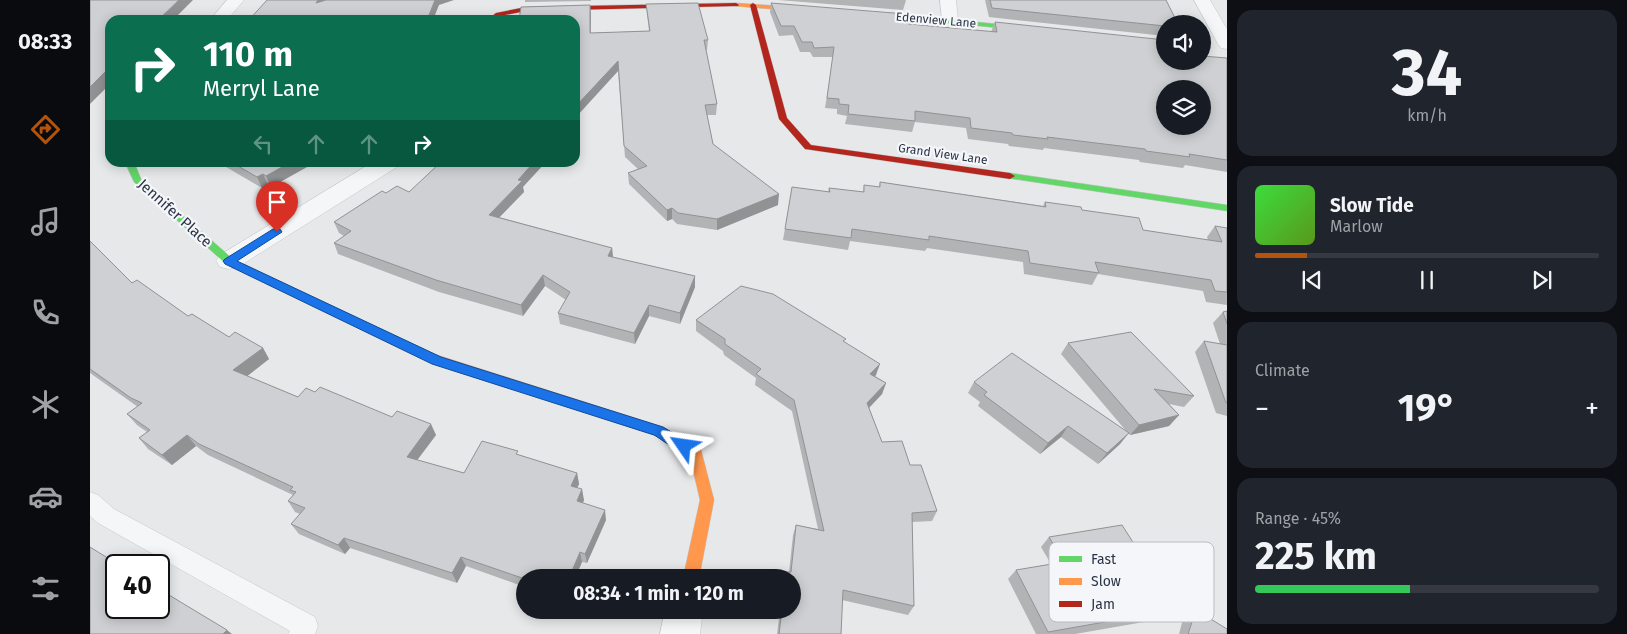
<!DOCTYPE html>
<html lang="en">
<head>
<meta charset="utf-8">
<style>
	:root { --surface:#171b24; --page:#20242c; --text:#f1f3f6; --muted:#9ea1a6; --line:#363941; --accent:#b45309 }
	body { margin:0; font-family:"Fira Sans",sans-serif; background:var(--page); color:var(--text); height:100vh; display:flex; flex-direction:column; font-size:19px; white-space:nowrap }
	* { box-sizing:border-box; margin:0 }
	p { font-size:16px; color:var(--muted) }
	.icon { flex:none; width:28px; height:28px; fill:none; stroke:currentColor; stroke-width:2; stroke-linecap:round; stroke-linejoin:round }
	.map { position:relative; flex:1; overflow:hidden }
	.sheet { display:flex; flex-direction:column; gap:10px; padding:10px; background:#0d0f14; width:400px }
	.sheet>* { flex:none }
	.hud { position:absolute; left:15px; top:15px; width:475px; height:152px; border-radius:15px; box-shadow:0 2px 12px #0003; background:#0b6e4f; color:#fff; overflow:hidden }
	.controls { position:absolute; left:1066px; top:15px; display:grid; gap:10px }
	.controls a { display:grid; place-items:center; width:55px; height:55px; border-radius:50%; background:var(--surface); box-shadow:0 2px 12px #0003; font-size:25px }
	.speed { position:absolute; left:15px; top:554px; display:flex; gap:10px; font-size:25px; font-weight:700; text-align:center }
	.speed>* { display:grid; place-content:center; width:65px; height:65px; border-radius:50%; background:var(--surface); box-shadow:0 2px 12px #0003; line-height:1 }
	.speed .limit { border:2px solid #111; border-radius:8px; background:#fff; color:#111 }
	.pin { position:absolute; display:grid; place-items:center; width:42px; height:42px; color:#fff; margin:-51px -21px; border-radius:50% 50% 50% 0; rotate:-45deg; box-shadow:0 0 5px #0007 }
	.pin .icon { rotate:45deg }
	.me { position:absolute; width:55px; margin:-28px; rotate:302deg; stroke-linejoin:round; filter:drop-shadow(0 0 4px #0008) }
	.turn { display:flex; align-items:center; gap:18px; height:105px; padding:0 15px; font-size:22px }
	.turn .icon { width:65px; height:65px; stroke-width:2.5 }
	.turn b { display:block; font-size:35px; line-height:42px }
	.lanes { display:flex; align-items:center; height:48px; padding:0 15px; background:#0003; justify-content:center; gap:25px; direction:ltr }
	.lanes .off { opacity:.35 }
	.big { font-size:38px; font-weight:700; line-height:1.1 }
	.sheet .card { flex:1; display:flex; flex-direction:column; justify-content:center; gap:8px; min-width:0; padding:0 18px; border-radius:15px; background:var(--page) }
	.sheet .dial { align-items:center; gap:0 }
	.dial b { font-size:65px; line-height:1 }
	.song { display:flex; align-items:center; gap:15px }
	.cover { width:60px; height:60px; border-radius:8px; background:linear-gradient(135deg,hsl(120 70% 55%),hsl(90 70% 35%)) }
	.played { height:5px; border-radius:2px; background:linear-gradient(90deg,var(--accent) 15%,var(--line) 15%) }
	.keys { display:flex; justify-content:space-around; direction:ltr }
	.heat { display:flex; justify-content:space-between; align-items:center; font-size:28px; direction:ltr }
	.charge { height:8px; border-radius:4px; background:linear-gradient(90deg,#34c759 45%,var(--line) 0) }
	.trip { position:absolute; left:426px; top:569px; width:285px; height:50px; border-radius:25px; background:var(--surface); box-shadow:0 2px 12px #0003; font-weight:700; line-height:50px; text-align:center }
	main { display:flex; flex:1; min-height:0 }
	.menu { display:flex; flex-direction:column; width:90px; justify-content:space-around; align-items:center; background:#090b0e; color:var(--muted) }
	.menu .icon { width:35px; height:35px }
	.menu .current { color:var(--accent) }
	.menu b { font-size:22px; color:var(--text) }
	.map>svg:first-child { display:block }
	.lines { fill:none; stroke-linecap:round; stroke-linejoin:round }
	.lane-casing { stroke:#c4c6c8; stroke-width:1 }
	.street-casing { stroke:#c4c6c8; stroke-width:1 }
	.fast-casing { stroke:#c4c6c8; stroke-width:1 }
	.slow-casing { stroke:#c4c6c8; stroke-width:1 }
	.jam-casing { stroke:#c4c6c8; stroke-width:1 }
	.lane { fill:#f5f6f7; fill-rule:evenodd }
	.street { fill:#f5f6f7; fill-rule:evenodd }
	.fast { fill:#63d668; fill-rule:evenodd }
	.slow { fill:#ff974d; fill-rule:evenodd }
	.jam { fill:#b3261e; fill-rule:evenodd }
	.wall { fill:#b1b3b5 }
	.shaded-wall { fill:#909294 }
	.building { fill:#ced0d3; stroke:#909294; fill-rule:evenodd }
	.route { fill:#1a73e8; stroke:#114b97 }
	.labels { text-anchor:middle; stroke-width:4.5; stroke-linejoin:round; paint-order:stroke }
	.far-street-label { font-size:12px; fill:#2b3445; stroke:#f4f6f9 }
	.street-label { font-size:15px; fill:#2b3445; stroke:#f4f6f9 }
	.key { fill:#f4f6f9; stroke:#b8bcc3; stroke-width:1 }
	.key-label { font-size:14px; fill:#2b3445 }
</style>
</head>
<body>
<main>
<nav class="menu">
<b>08:33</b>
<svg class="icon current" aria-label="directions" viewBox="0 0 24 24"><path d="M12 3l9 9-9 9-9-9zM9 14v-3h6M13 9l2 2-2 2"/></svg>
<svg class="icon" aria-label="music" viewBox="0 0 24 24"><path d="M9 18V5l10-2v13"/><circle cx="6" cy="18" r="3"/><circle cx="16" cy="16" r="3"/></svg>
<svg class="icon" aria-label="phone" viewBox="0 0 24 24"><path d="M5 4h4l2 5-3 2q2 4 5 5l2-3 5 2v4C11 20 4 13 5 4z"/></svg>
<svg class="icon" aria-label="climate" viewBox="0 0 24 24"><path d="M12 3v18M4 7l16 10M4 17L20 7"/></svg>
<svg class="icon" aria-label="car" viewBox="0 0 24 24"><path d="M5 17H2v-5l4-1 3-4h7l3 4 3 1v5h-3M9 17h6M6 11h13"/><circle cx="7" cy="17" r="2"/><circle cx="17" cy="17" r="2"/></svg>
<svg class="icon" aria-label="filters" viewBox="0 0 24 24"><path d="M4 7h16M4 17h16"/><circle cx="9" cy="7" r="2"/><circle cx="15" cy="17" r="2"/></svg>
</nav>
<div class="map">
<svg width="1137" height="634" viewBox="0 0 1137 634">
	<rect width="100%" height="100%" fill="#e6e8ea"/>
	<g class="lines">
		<defs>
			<path id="lane" d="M0,492L8,495L24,509L225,617L228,626L225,634H198L200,631L8,523L0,516Z"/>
			<g id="street">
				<path d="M137,0H154L137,20H120Z"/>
				<path d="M850,0H866L868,20L866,23H854L852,20Z"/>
				<path d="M1104,0H1120L1137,29V49L1131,48L1128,44Z"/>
				<path d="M283,162H310L307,167L148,267L139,269L130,267L126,261L130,255Z"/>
				<path d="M575,610H613L610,634H570Z"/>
			</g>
			<g id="fast">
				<path d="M779,12L940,27L943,29L940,31L777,15L776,14Z"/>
				<path d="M35,162H44L51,179L143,259L351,357L353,360L351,363H343L135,263L44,182Z"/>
				<path d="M920,173L1137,205V211L917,178L915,176Z"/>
			</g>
			<g id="slow">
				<path d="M646,3L718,8L721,10L718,12L644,6L643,5Z"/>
				<path d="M347,355L573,427L611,450L624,500L609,578H593L610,500L600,457L564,435L343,363L341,360L343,357Z"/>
			</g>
			<g id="jam">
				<path d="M646,3L649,5L648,6L436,11L410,16L404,20H397L406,13L436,7Z"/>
				<path d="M663,3L666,5L697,118L721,145L920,173L925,176L920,179L715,149L689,119L660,5Z"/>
			</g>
		</defs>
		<use href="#lane" class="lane-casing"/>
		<use href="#street" class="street-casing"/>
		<use href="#fast" class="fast-casing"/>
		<use href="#slow" class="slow-casing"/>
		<use href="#jam" class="jam-casing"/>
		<use href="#lane" class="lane"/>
		<use href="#street" class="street"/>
		<use href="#fast" class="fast"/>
		<use href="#slow" class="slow"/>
		<use href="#jam" class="jam"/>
	</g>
	<g class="wall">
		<path d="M435,0H501V1L435,2Z"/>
		<path d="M688,0H816L813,10Z"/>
		<path d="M895,0H1076L1075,36L899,17Z"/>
		<path d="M681,3L816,23L819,24L901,32L905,22L1075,61L1137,58V172L1095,165L1093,168L1050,162L1049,160L954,148L953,150L919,146L918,144L878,139L876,128L825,122L822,132L755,124L757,116L747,114V109L735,108L743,57H723L720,52H710L703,35L689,36L680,12Z"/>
		<path d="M556,4L618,40L617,50H616L627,104L626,115H617L623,144L688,205L627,230L587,224L582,219L577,221L539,184L538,173L548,169L535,157L528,71L485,118V20L500,5L501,33L559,31L557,14Z"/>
		<path d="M130,162H226L181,187L178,185L172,188L131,164Z"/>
		<path d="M790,182L953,206L955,202L992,210L1053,230L1118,240L1117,237L1125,226L1137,228V305L1116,302L1113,291L1008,274L1002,285L934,274L933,262L837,248L835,251L760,241L758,250L693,240L702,187L738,192L739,188L773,192L774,185L789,187Z"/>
		<path d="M433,187L434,192L409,217L522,248L523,257L605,287L590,324L559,316L545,344L470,324L468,313L476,300L455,286L433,316L349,292L248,254L244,243L254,236L249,233L244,222L296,193Z"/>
		<path d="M0,241L42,283L98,316L139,337L173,348L179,359L157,376L208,397L346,435L327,460L374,473L429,455L487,473L489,484L487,488L494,500L493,503L516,520L497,563L492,562L485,578H435V587L376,566L367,583L260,548L255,554L209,534L201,524L210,514L205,512L198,501L203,495L118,455L106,446L82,465L58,449L49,438L57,432L47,425L37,414L48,407L0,373Z"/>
		<path d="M1137,311V416L1126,413L1105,352L1114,341L1130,344L1123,323L1133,312Z"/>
		<path d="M606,320L755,342L786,375L785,376L796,383L792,394L779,408L792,442L820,465L847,511L842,521L822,522L824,606L818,615L752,600L751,634H687L690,610H702V578H694L696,572H699L703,535L706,525L728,529L702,411L665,385L666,378L634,355L633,351L606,331Z"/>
		<path d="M978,343L1104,396L1094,407L1079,404L1089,415L1079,426L1040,435L1038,433L1030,444L1008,464L971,437L950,454L888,406L890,402L878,393L884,382L1037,432L971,354Z"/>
		<path d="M959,537L1060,569L1050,578L1044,579L1066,613L1054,622L985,634H946L918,579L926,570L961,564L951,547Z"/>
		<path d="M1106,610L1137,634H1089L1093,619Z"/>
	</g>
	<g class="shaded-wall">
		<path d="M89,0H103L83,20H68Z"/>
		<path d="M228,0H238L226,3Z"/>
		<path d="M345,0H364L349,5L343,20H337Z"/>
		<path d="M500,5L501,15L500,42Z"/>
		<path d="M528,61V71L485,118V107Z"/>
		<path d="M20,67V84L0,104V87Z"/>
		<path d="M201,162H226L181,187L176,176Z"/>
		<path d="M444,162H456L433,187L434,192L401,226L399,215L428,180Z"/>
		<path d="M173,174L178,185L172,188L167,177Z"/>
		<path d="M689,194L688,205L627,230V219Z"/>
		<path d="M582,208V219L577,221V210Z"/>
		<path d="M522,248L523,259L518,256Z"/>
		<path d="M453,275L455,286L433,316L431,305Z"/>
		<path d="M605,276V287L590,324V313Z"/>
		<path d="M559,305V316L545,344L544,333Z"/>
		<path d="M173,348L179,359L151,381L143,370Z"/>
		<path d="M790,364L786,375L776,385L780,374Z"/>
		<path d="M796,383L792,394L773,414L777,403Z"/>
		<path d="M1089,415L1079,426L1040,435L1049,425Z"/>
		<path d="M341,424L346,435L322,467L317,457Z"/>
		<path d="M978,426L971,437L950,454L958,443Z"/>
		<path d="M1039,433L1030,444L1008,464L1017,453Z"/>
		<path d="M97,435L106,446L82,465L72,455Z"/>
		<path d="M487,473L489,484L483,496L481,486Z"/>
		<path d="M492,489L494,500L489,511L487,501Z"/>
		<path d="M515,510L516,520L497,563L495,554Z"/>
		<path d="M254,538L260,548L255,554L248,545Z"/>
		<path d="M490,552L492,562L485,578H479Z"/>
		<path d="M371,557L376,566L367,583L362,573Z"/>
		<path d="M137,630L142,634H133Z"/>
	</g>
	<g class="building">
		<path d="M0,0H89L68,20H20V67L0,87Z"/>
		<path d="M177,0H228L226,3L236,0H345L337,20H159Z"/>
		<path d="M900,0H1076L1088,24H1075V26L902,8Z"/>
		<path d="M608,3L618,40H614L627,104L615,105L623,144L689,194L627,219L588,213L582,208L577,210L538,173L557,166L534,146L528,61L485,107V20H429L431,7L500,5V33L560,31L556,4Z"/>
		<path d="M681,3L816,14V23L819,24L907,32L905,22L1075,40V61H1112V56L1137,58V160L1099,154L1100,157L1056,151L1055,149L957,137L958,139L923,135L922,133L881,128L880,118L825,111V121L758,114L759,105L749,104V99L737,98L744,47L724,48L722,42H712L704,26H691ZM1075,89H1112V126H1075Z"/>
		<path d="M141,162H201L176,176L173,174L167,177Z"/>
		<path d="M351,162H444L428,180L432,181L399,215L522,248L518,256L605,276L590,313L559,305L544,333L468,313L480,292L453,275L431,305L346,280L244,243L261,231L244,222L292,191L296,193L307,186L319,192Z"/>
		<path d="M790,182L956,207L955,202L991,207L992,210L1049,218L1053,230L1132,242L1125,226L1137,228V292L1125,291L1121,280L1005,262L1009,273L940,263L938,251L839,236V240L762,229L761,238L695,229L702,187L740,192L739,188L774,192V185L790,187Z"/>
		<path d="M0,241L42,283L47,280L98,316L102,314L139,337L145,332L173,348L143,370L208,397L216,388L225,392L230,387L302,417L307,411L341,424L317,457L374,473L392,441L428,451L426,454L487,473L481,486L492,489L487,501L515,510L495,554L490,552L479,578H435V579L371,557L362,573L254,538L248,545L201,524L215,508L198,501L206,492L200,490L203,487L109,444L97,435L72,455L49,438L60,430L37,414L52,403L41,398L0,369Z"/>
		<path d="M651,286L683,294L756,339L753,341L790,364L780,374L796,383L777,403L792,442L812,441L820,465H831L847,511L822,513L824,606L753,590L751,634H689L692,610H702V578H695L696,572H701L706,525L734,531L704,400L666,374L671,369L635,344V339L606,320Z"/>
		<path d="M1137,311V324L1133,312Z"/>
		<path d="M1041,332L1104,396L1064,389L1089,415L1049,425L978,343Z"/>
		<path d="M1114,341L1137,345V403H1136Z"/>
		<path d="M922,353L1039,433L1017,453L978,426L958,443L894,395L897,392L884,382Z"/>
		<path d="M1032,525L1060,569L1039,572L1066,613L958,632L926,570L974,562L959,537Z"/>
		<path d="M0,547L29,565H26V608H69V589L137,630L133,634H0Z"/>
		<path d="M1106,610L1137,629V634H1098Z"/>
	</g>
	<path class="route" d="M183,229H190L192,232L147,261L351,357L573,427L598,442L600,446L598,450C588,454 573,440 564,435L342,364L135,264L133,261L135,259Z"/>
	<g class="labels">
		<g class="far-street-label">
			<text transform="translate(846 20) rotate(5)" y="4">Edenview Lane</text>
			<text transform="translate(853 154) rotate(8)" y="4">Grand View Lane</text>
		</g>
		<g class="street-label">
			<text transform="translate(85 213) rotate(42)" y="5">Jennifer Place</text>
		</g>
	</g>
	<rect x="959" y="542" width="165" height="80" rx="8" class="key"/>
	<rect x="969" y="556" width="23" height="6" fill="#63d668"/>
	<rect x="969" y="578" width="23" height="7" fill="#ff974d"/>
	<rect x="969" y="601" width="23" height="6" fill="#b3261e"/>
	<g class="key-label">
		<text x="1001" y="564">Fast</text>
		<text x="1001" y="586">Slow</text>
		<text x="1001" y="609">Jam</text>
	</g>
</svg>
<div class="controls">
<a><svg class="icon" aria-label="sound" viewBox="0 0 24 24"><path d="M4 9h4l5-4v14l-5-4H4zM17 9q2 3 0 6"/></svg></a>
<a><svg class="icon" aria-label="layers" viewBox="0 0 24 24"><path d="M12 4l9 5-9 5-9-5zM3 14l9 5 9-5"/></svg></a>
</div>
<div class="speed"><div class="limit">40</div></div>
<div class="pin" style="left:187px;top:232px;background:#d93025"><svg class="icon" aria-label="arrive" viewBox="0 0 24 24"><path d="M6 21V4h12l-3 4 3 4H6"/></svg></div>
<svg class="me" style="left:594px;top:446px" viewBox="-20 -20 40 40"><path d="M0-17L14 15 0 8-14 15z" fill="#1a73e8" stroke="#fff" stroke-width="4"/></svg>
<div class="trip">08:34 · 1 min · 120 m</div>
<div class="hud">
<div class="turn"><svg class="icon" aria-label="right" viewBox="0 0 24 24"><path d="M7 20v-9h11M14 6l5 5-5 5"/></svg><div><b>110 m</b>Merryl Lane</div></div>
<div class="lanes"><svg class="icon off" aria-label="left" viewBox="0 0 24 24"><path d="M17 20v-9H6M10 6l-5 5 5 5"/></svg><svg class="icon off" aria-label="ahead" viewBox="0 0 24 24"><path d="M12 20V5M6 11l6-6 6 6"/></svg><svg class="icon off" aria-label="ahead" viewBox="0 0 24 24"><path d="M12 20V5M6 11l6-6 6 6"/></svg><svg class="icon" aria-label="right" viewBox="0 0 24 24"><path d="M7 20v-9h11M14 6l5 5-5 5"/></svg></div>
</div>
</div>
<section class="sheet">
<div class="card dial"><b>34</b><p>km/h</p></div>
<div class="card">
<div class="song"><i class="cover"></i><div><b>Slow Tide</b><p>Marlow</p></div></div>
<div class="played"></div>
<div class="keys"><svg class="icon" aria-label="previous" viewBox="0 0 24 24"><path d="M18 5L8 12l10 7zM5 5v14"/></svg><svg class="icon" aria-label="pause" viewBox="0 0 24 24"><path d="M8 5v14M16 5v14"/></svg><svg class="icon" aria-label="next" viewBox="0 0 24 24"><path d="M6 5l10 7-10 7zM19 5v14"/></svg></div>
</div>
<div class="card"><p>Climate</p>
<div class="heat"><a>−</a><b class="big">19°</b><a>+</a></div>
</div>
<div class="card"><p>Range · 45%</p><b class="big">225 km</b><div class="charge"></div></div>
</section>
</main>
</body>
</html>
